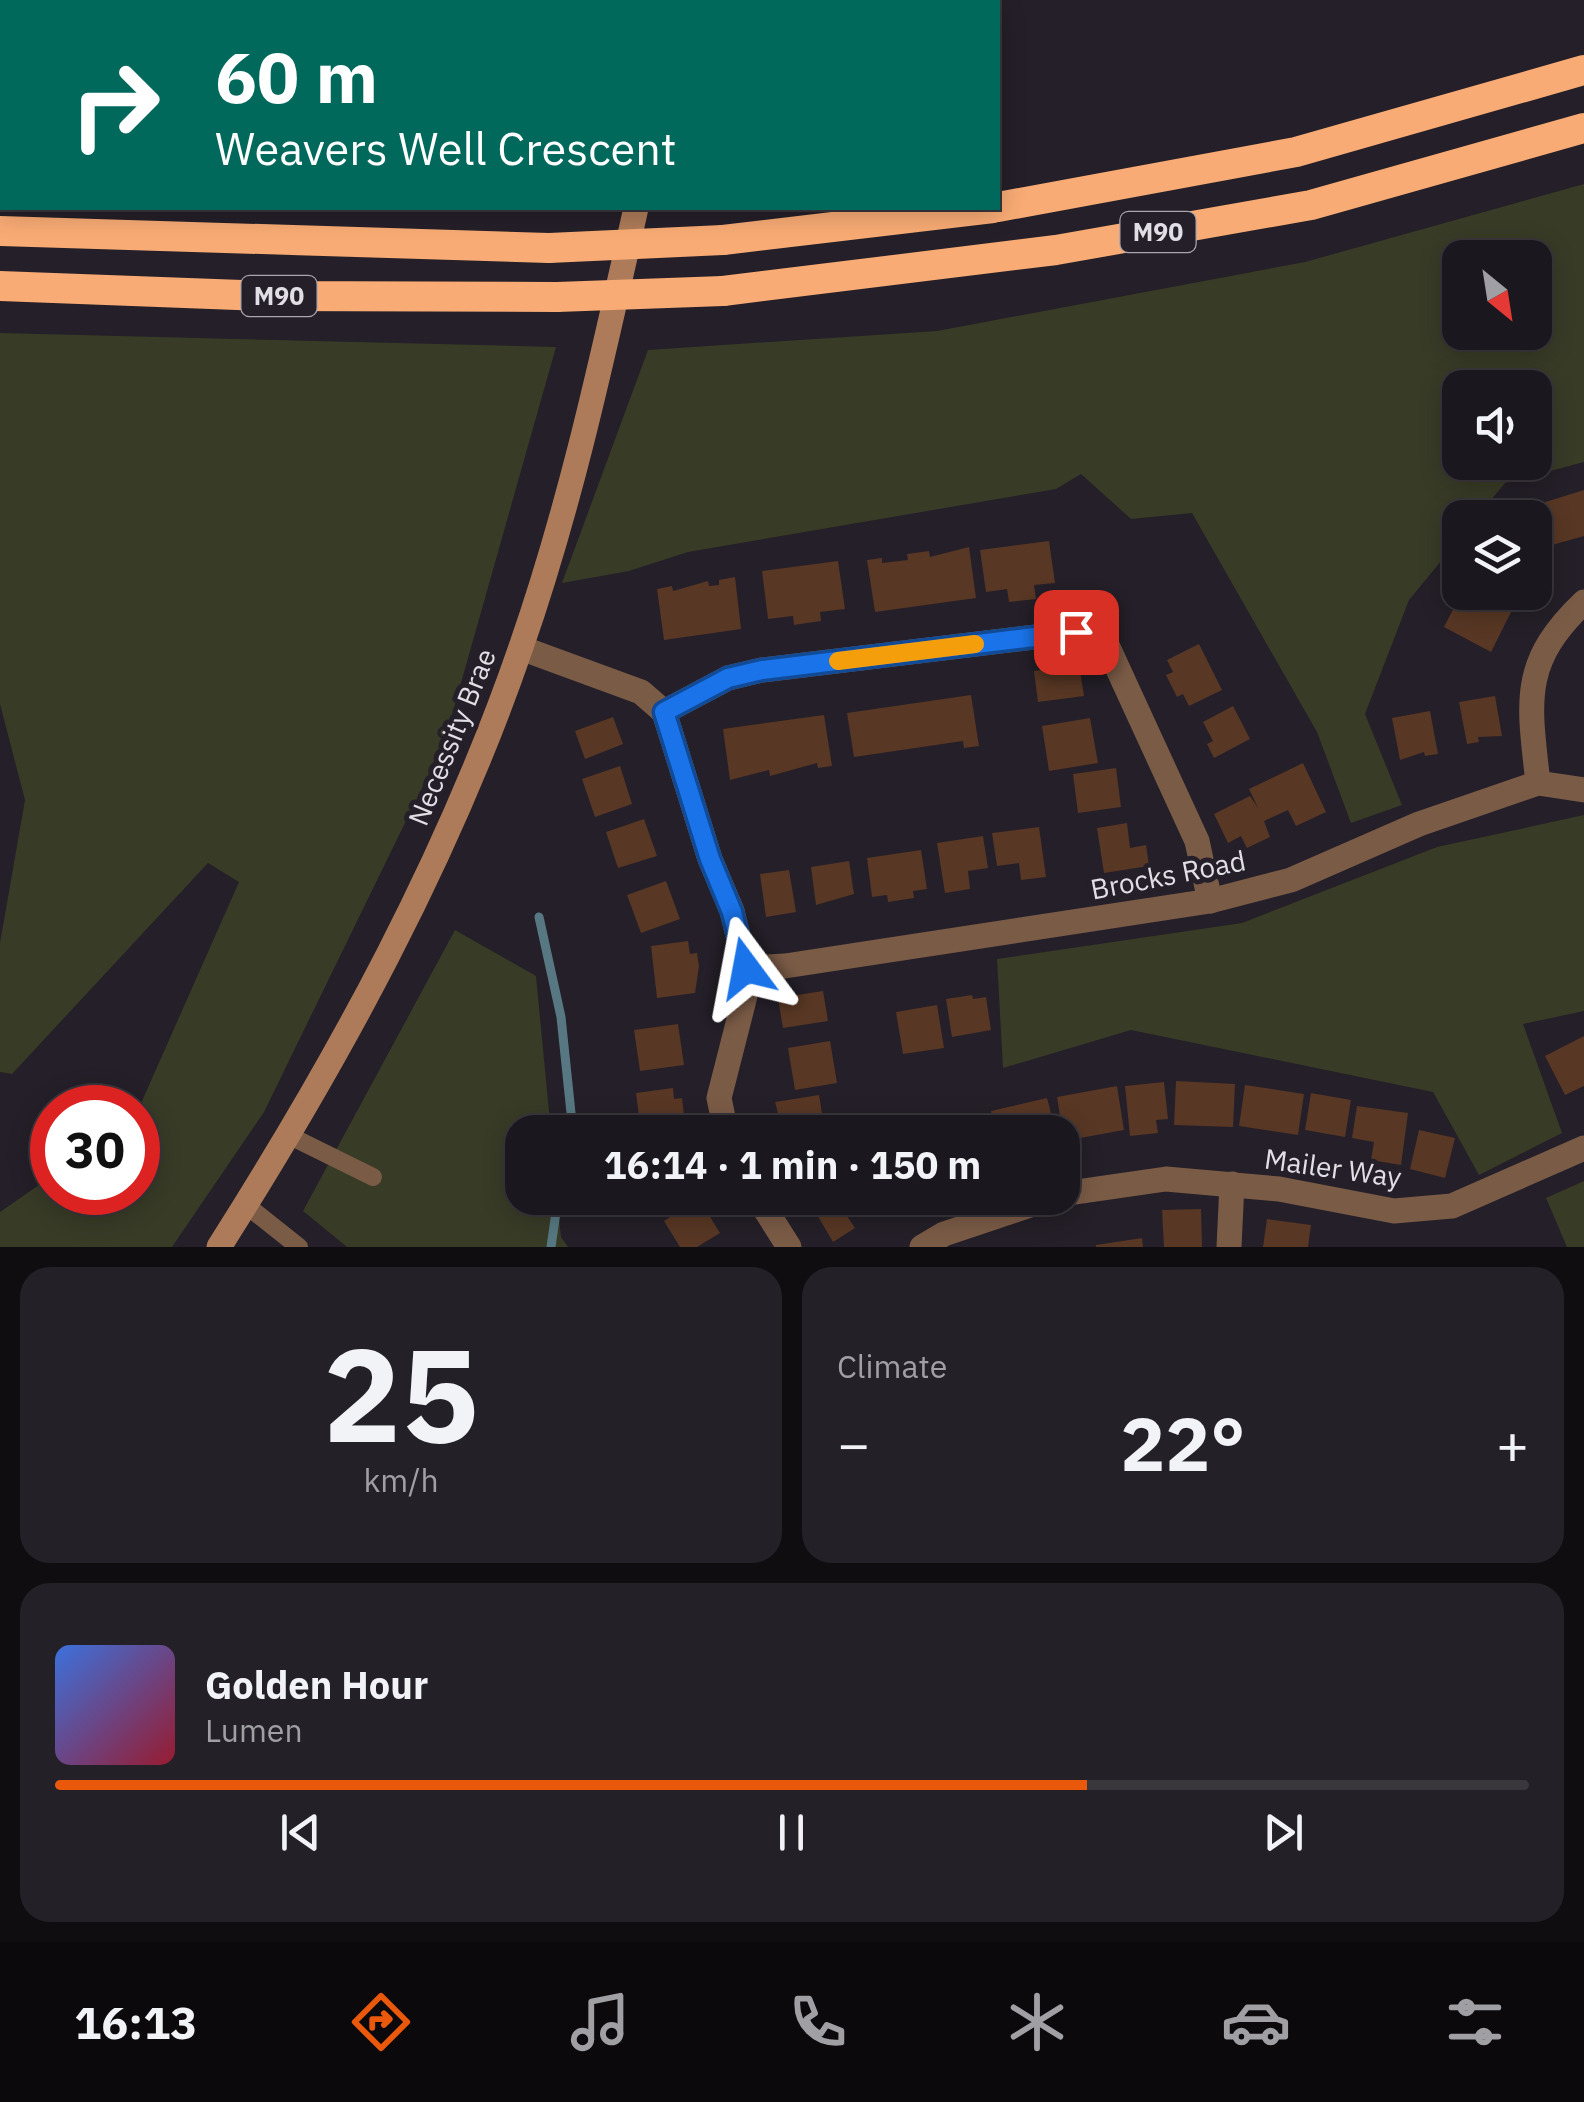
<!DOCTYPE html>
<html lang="en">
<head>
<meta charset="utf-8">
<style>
	:root { --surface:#1b171e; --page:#242027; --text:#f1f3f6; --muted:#a09fa4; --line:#39363c; --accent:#ea580c }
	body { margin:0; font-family:"IBM Plex Sans",sans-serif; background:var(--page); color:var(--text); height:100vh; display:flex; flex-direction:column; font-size:38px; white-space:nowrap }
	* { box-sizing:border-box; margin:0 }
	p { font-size:32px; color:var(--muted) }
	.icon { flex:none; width:55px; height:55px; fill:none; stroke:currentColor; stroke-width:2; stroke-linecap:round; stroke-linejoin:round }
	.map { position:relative; height:1247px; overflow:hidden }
	.drawer { display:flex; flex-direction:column; gap:20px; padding:20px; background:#0f0d10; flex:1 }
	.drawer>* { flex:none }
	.hud { position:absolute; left:0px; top:0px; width:1000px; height:210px; box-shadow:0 5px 25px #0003,0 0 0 2px var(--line); background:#00695c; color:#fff; overflow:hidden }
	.needle { width:65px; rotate:150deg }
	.buttons { position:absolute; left:1442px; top:240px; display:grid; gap:20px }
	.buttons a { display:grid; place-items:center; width:110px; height:110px; border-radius:20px; background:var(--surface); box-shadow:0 5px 25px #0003,0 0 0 2px var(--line); font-size:50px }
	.speed { position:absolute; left:30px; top:1085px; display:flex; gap:20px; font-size:50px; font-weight:700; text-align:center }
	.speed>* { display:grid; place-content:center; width:130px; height:130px; border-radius:50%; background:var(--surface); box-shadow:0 5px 25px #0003,0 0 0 2px var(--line); line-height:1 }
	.speed .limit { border:15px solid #d22; background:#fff; color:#111 }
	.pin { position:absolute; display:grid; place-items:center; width:85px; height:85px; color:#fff; margin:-42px; border-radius:20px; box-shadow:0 5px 15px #0006 }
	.me { position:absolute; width:110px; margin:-55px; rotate:347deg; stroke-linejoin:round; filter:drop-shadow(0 0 8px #0008) }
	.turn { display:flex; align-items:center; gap:35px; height:210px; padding:0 50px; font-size:45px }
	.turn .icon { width:130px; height:130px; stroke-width:2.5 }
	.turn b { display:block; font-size:70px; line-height:85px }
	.big { font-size:75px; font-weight:700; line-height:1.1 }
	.drawer .card { flex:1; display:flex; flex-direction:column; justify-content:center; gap:15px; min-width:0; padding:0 35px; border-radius:30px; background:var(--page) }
	.drawer .dial { align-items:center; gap:0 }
	.dial b { font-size:130px; line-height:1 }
	.song { display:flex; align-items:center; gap:30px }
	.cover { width:120px; height:120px; border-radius:15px; background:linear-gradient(135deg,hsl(220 70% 55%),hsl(350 70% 35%)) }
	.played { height:10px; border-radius:5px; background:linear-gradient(90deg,var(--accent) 70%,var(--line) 70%) }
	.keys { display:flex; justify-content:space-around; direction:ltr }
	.heat { display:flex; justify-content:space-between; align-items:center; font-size:55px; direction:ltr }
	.drawer .tiles { flex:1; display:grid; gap:20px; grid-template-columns:1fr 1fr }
	.card:last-child { grid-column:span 2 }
	.trip { position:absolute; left:505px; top:1115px; width:575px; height:100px; border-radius:30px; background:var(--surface); box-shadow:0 5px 25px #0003,0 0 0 2px var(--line); font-weight:700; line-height:100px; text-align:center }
	.dock { display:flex; height:160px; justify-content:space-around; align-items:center; background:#0b090c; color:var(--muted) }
	.dock .icon { width:70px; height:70px }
	.dock .on { color:var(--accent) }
	.dock b { font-size:45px; color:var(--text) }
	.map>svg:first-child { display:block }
	.green { fill:#383b26; fill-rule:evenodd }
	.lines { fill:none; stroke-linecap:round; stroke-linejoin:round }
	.stream { stroke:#577882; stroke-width:9 }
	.building { fill:#583724 }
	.lane { stroke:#7a5b46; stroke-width:18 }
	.street { stroke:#7a5b46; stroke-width:25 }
	.secondary { stroke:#ad7b59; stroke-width:25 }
	.highway { stroke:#f8ab74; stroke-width:30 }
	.highway-bridge { stroke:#f8ab74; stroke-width:30 }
	.route-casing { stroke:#114b97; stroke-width:25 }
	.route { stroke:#1a73e8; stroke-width:18 }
	.slow { stroke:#f59e0b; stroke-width:18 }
	.labels { text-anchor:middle; stroke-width:10; stroke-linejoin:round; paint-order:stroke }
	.shield { fill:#241f28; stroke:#a9a5ac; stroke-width:2.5 }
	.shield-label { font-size:25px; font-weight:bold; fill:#e2dee5 }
	.street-label { font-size:28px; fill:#e2dee5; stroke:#241f28 }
</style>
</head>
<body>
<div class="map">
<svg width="1584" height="1247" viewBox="0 0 1584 1247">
	<rect width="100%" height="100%" fill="#241f28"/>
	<g class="green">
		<path d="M1584,184V462L1505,483L1477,517L1460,518V538L1409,600L1365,714L1402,805L1351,823L1317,732L1192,513L1131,519L1081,474L1056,489L688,552L629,571L562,583L648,350L937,331L1305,262ZM1460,258H1535V332H1460ZM1460,388H1535V462H1460Z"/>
		<path d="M0,333L556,347L444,743L264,1112L172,1247H0V1212L52,1176V1192H138V1110L239,882L208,863L12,1074L0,1072V943L25,800L0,704Z"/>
		<path d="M1584,815V1011L1523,1024L1562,1133L1479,1175L1433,1092L1131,1030L1003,1068L997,959L1242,923L1437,847Z"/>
		<path d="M455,930L536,976L551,1132H522V1198H557L561,1237L568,1247H347L303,1211Z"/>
		<path d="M1584,1181V1247H1567L1546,1198Z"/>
	</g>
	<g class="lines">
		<g class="stream">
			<path d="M539,917L561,1017L573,1132"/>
			<path d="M551,1247L558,1198"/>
		</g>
	</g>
	<g class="building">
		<path d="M1584,490V536L1552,545L1539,504Z"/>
		<path d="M1049,541L1055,583L1034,585L1036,599L1009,602L1007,589L986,592L980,550Z"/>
		<path d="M1535,542L1554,557L1535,580Z"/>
		<path d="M969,547L976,598L875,612L867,560L882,558V563L908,560L907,554L929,551L930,557Z"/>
		<path d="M838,561L845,609L820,612L821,621L800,624L794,625L793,616L768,619L762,571Z"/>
		<path d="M735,577L741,629L664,640L657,589L672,586L673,591L708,581L709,586L719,585V580Z"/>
		<path d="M1462,592H1484L1513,608L1491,652L1444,627Z"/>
		<path d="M1199,644L1222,690L1189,706L1183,694L1177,697L1166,675L1173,672L1167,660Z"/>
		<path d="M1079,664L1084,696L1038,702L1034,671Z"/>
		<path d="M971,695L979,746L964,748L963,741L854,757L847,713Z"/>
		<path d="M1495,696L1502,736L1478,737L1479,742L1467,744L1459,702Z"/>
		<path d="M1233,706L1250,739L1214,758L1207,744L1213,741L1203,722Z"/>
		<path d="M1430,711L1438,754L1425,756L1424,752L1400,760L1392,718Z"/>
		<path d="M824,715L832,766L818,768L817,763L770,776L769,770L730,780L723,729Z"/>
		<path d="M613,717L623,744L585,759L575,731Z"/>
		<path d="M1090,718L1098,763L1049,771L1042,726Z"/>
		<path d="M1303,763L1326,812L1296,826L1288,810L1264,821L1270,837L1247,848L1241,836L1228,843L1214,814L1250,796L1258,808L1249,789Z"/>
		<path d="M620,766L632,804L595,817L582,779Z"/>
		<path d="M1116,768L1121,807L1078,813L1073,774Z"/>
		<path d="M644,819L657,856L618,868L606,832Z"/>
		<path d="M1127,823L1130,848L1146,845L1149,866L1104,873L1097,828Z"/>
		<path d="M1039,827L1046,877L1021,880L1019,863L997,866L992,833Z"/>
		<path d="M983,836L988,868L968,871L970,889L945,893L937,843Z"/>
		<path d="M921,850L927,889L913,891L914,898L888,902L887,895L872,897L867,858Z"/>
		<path d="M849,861L854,894L816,905L811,867Z"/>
		<path d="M789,870L796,912L766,917L760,874Z"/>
		<path d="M666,881L680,919L641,933L627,895Z"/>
		<path d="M688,941L690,954L697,953L699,966L695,993L657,998L651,946Z"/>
		<path d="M823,991L828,1021L783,1028L778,998Z"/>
		<path d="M972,995L973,999L986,997L991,1030L952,1037L946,999Z"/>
		<path d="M937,1005L944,1048L903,1054L896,1012Z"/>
		<path d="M678,1024L684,1065L640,1071L634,1030Z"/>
		<path d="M1584,1036V1086L1565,1095L1545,1056Z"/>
		<path d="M830,1041L837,1083L795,1090L788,1048Z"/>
		<path d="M1176,1081L1235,1084L1233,1127L1174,1125Z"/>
		<path d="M1164,1082L1168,1119L1156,1120L1158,1133L1130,1136L1125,1086Z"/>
		<path d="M1245,1085L1304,1094L1298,1135L1239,1126Z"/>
		<path d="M1117,1086L1124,1130L1064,1141L1057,1097Z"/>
		<path d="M673,1088L674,1099L682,1098L685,1123L677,1124L678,1132H641L636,1093Z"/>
		<path d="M1311,1093L1351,1100L1345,1137L1305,1130Z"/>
		<path d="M819,1095L825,1132H783L775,1102Z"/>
		<path d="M1047,1098L1056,1132H996L991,1111Z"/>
		<path d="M1357,1106L1408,1113L1401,1165L1371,1160L1374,1142L1352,1138Z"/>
		<path d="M980,1116L986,1132H937Z"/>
		<path d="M1419,1130L1455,1138L1445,1178L1410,1169Z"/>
		<path d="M645,1198H675L650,1208Z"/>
		<path d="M815,1198H860L863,1202L845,1213L855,1228L833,1242L809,1201Z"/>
		<path d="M699,1199L720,1233L697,1247H680L664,1221Z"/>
		<path d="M1201,1209L1202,1247H1164L1162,1210Z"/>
		<path d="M1267,1219L1311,1225L1308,1247H1263Z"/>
		<path d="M1142,1238L1143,1247H1096V1245Z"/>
	</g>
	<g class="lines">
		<g class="lane">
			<path d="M290,1136L373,1177"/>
			<path d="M246,1205L299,1247"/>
		</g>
		<g class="street">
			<path d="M521,648L641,692L664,712L710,859L732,911L746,968L745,996L719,1098L726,1132"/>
			<path d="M664,712L728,678L762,670L1076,632L1106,643L1197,841L1210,901"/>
			<path d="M1538,783C1529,701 1520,663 1584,602"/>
			<path d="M746,968L785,966L1210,901L1291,880L1419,824L1538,783L1584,790"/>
			<path d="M1062,1194L1166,1179L1279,1189L1394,1211L1452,1206L1584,1148"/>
			<path d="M758,1198L789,1247"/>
			<path d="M922,1247L944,1234L1051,1198"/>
			<path d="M1229,1247L1232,1184"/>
		</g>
		<g class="secondary">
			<path d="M663,2V0"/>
			<path d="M219,1247C339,1058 448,859 521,647C571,504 603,355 636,208"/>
		</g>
		<g class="highway">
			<path d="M998,207L1296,152L1584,70"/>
			<path d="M0,231L549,248"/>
			<path d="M723,240L993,208"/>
			<path d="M0,286L266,296L557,297"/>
			<path d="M723,291L1056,250L1311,205L1584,128"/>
		</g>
		<g class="highway-bridge">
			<path d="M549,248L723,240"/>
			<path d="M557,297L723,291"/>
		</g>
	</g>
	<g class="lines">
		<defs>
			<path id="route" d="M746,968L732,912L710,859L664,712L728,678L762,670L1076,632"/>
		</defs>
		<use href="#route" class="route-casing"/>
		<use href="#route" class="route"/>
		<path class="slow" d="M838,661L975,644"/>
	</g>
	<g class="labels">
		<g class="shield">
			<rect x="1120.5" y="212" width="75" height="40" rx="8"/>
			<rect x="241.5" y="276" width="75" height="40" rx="8"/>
		</g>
		<g class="shield-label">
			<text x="1158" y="241">M90</text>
			<text x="279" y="305">M90</text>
		</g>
		<g class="street-label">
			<text transform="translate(452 737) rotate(-68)" y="10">Necessity Brae</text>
			<text transform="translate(1168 875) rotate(-11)" y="10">Brocks Road</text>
			<text transform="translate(1333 1168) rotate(8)" y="10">Mailer Way</text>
		</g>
	</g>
</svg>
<div class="buttons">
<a><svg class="needle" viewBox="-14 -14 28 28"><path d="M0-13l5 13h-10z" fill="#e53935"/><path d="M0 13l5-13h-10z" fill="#a09fa4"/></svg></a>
<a><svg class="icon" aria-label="sound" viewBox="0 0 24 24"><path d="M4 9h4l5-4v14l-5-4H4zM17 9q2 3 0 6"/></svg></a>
<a><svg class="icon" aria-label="layers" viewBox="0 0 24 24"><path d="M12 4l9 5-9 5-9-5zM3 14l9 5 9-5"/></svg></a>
</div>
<div class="speed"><div class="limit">30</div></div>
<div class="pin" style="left:1076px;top:632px;background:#d93025"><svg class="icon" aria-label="arrive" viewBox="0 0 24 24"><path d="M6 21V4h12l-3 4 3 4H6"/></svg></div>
<svg class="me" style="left:746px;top:968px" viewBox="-20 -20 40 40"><path d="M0-17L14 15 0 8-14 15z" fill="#1a73e8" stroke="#fff" stroke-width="4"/></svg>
<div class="trip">16:14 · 1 min · 150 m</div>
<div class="hud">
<div class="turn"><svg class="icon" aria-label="right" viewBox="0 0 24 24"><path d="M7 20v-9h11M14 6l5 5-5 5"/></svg><div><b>60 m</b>Weavers Well Crescent</div></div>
</div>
</div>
<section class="drawer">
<div class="tiles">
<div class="card dial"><b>25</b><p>km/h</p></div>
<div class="card"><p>Climate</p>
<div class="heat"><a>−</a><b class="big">22°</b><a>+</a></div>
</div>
<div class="card">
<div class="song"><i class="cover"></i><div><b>Golden Hour</b><p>Lumen</p></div></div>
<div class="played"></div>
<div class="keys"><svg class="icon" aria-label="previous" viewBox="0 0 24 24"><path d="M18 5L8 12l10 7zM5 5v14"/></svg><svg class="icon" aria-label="pause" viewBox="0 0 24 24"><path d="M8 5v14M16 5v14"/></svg><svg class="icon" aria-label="next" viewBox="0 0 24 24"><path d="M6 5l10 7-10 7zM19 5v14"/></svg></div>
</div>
</div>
</section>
<nav class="dock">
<b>16:13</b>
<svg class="icon on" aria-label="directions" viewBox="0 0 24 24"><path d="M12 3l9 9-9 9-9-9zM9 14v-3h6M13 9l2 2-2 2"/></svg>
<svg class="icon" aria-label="music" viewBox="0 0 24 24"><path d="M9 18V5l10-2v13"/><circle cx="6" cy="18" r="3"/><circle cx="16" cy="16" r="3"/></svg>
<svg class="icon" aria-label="phone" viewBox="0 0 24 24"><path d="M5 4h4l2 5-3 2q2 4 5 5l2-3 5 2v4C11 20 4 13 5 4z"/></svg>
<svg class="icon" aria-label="climate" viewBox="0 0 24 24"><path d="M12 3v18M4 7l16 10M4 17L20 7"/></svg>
<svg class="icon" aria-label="car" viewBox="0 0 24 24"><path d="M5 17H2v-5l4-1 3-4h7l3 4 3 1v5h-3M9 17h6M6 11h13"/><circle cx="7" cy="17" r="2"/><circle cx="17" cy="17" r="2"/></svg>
<svg class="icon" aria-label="filters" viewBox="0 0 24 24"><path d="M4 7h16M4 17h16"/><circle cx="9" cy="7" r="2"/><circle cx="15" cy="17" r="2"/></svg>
</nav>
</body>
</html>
